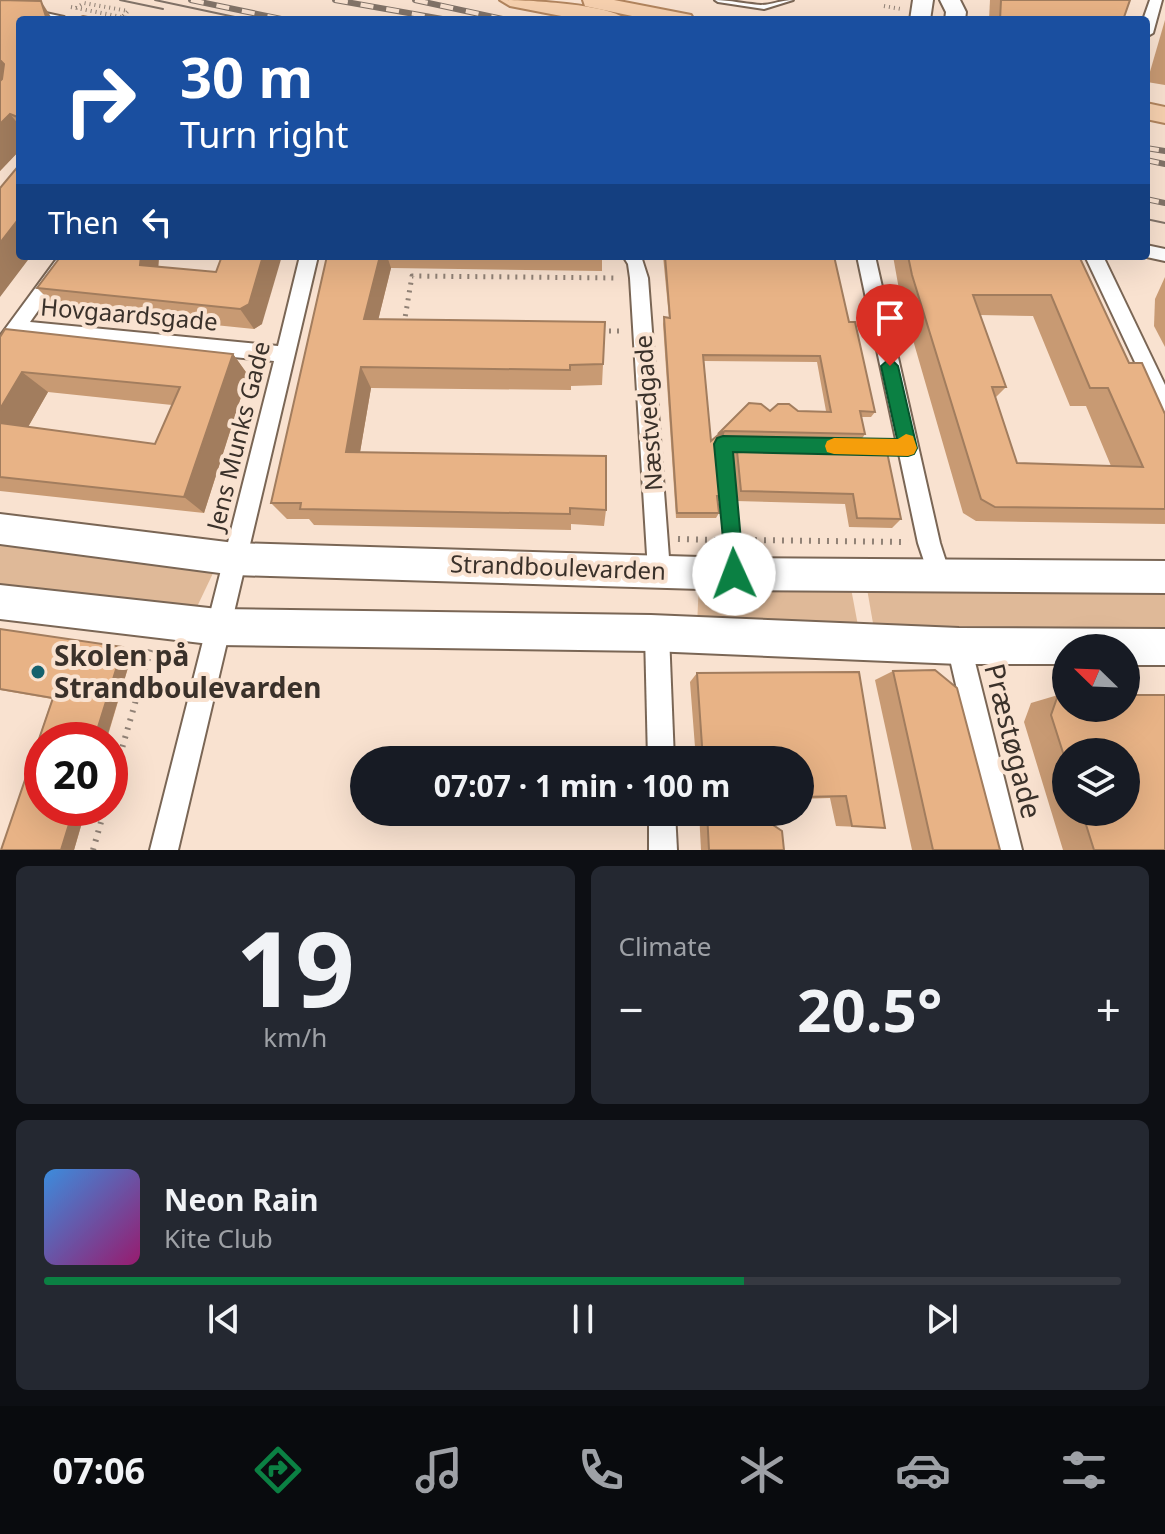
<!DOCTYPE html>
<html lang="en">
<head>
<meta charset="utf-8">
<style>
	:root { --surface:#171b24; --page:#242831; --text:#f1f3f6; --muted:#9ea1a6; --line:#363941; --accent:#0b8043 }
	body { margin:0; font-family:"Noto Sans",sans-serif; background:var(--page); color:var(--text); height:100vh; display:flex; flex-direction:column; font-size:30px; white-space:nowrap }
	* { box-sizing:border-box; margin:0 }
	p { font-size:26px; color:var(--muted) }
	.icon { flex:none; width:44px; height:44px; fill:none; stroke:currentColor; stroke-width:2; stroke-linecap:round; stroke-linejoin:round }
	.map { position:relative; height:850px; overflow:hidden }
	.drawer { display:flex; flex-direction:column; gap:16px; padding:16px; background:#0d0f14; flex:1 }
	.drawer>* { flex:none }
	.guide { position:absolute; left:16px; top:16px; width:1134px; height:244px; border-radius:8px; box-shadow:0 8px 32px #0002; background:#1a4fa0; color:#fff; overflow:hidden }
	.needle { width:52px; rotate:293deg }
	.fabs { position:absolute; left:1052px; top:634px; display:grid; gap:16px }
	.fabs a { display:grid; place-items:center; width:88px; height:88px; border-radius:50%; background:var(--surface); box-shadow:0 8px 32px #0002; font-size:40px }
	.speed { position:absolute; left:24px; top:722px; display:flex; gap:16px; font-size:40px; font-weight:700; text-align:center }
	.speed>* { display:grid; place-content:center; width:104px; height:104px; border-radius:50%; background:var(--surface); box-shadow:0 8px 32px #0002; line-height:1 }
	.speed .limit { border:12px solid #d22; background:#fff; color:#111 }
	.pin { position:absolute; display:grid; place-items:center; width:68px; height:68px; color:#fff; margin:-82px -34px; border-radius:50% 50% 50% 0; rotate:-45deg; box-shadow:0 0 8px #0007 }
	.pin .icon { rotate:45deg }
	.me { position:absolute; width:88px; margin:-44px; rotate:358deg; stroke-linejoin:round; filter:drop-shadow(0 0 6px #0008) }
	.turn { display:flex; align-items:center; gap:28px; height:168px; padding:0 32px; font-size:36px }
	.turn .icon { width:104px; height:104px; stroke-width:2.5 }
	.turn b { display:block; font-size:56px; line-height:68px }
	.then { display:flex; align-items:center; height:76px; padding:0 32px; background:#0003; gap:16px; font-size:30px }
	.big { font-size:60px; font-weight:700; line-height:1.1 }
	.drawer .widget { flex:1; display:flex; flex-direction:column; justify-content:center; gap:12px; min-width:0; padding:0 28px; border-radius:12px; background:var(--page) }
	.drawer .dial { align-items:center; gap:0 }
	.dial b { font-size:104px; line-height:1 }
	.song { display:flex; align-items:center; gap:24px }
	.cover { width:96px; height:96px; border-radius:12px; background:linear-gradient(135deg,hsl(210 70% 55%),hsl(320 70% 35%)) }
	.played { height:8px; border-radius:4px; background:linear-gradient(90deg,var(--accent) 65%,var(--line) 65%) }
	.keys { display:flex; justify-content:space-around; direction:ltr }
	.heat { display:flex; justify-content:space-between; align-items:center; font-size:44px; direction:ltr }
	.drawer .tiles { flex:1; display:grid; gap:16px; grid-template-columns:1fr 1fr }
	.widget:last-child { grid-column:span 2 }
	.trip { position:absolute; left:350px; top:746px; width:464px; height:80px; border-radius:40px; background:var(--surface); box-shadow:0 8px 32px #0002; font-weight:700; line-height:80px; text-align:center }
	.tab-bar { display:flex; height:128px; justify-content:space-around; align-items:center; background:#090b0e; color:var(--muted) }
	.tab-bar .icon { width:56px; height:56px }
	.tab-bar .current { color:var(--accent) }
	.tab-bar b { font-size:36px; color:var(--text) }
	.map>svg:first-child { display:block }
	.green { fill:#dfb998 }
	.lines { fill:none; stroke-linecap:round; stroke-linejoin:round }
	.lane-casing { stroke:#7a6655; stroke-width:4 }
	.street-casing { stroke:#7a6655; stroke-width:4 }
	.secondary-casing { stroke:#7a6655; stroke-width:4 }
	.primary-casing { stroke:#b2855e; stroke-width:4 }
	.path-far2 { stroke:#918276; stroke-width:4; stroke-dasharray:1 4; stroke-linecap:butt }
	.path-far1 { stroke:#918276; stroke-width:5; stroke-dasharray:2 6; stroke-linecap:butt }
	.path { stroke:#918276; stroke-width:6; stroke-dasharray:2 7; stroke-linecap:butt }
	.lane { fill:#fff; fill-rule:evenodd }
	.street { fill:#fff; fill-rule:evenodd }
	.secondary { fill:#fff; fill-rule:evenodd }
	.primary { fill:#f7d1af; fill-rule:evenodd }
	.tram { stroke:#827368; stroke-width:2 }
	.rail-casing { stroke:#827368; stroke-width:6 }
	.rail { stroke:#f9e2d0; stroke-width:4; stroke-dasharray:13; stroke-linecap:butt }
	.wall { fill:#c89a73; fill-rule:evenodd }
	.shaded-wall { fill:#a27d5e }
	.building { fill:#e8b386; stroke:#a27d5e; stroke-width:2; fill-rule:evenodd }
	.route { fill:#0b8043; stroke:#07532c; stroke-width:2 }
	.slow { fill:#f59e0b }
	.poi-dot { fill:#15616d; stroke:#f9e2d0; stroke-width:3 }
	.labels { text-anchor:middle; stroke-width:8; stroke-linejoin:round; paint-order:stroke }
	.street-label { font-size:24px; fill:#3a312a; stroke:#f9e2d0 }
	.near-poi-label { font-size:28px; font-weight:bold; fill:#3a312a; stroke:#f9e2d0; text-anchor:start }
	.near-street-label { font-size:28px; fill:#3a312a; stroke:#f9e2d0 }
</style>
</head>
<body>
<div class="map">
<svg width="1165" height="850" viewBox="0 0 1165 850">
	<rect width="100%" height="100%" fill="#f9e2d0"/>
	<g class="green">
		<path d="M0,537L215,569L195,611L0,584Z"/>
		<path d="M699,582L850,583L859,631L697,626Z"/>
		<path d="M866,583L1165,588V634L874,629Z"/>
	</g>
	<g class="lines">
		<defs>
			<g id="lane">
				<path d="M715,0C730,0 745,4 761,5C771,5 782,0 793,0L764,9L718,2Z"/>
				<path d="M723,440H747L751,441L752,444L751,447L728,448L740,572L738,576L734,577L730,576L728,572L718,444L719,441Z"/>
				<path d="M863,443L908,444L912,445L913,448L912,451L908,452L863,451L859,450L858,447L859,444Z"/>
			</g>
			<g id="street">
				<path d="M1150,0H1162L1153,33L1146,37V20H1143Z"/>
				<path d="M0,3L64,17L66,20H41L0,11Z"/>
				<path d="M1146,245L1165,249V261L1142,256H1146Z"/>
				<path d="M59,256H77L30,322L278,346L300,256H318L178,850H150L274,361L21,336L7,355L0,358V336Z"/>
				<path d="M623,256H641L648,278L670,571L667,579L659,582L651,579L648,571L630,278L628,264Z"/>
				<path d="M857,256H875L940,543L950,574L947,582L939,585L931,582L918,543Z"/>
				<path d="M1085,256H1103L1165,385V413L1158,411Z"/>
				<path d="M657,622L665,626L669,634L674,760H648L645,634L649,626Z"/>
				<path d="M959,634L967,638L971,646L1022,850H994L947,646L951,638Z"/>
				<path d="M649,812H675L677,850H649Z"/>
			</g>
			<g id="secondary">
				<path d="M913,0H933L930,20H910Z"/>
				<path d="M940,0H960L966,12L965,20H945L946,12Z"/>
				<path d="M0,514L235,543L734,558L1165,561V593L734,590L235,575L0,544Z"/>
				<path d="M0,585L218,609L651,615L959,628L1165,629V665H1126V648H1066V664H959L651,651L218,645L0,619Z"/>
			</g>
			<g id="primary">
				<path d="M500,0C523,0 612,4 626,20H582L510,6Z"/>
				<path d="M583,0H614L691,15L694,20H651L585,6Z"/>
				<path d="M1146,103L1165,107V123L1146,119Z"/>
			</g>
		</defs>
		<use href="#lane" class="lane-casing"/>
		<use href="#street" class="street-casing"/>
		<use href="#secondary" class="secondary-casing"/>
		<use href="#primary" class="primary-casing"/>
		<g class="path-far2">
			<path d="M884,6L901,9"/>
			<path d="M71,7L137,20"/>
			<path d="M76,8L84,3L128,11L123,16"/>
		</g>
		<g class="path-far1">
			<path d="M404,324L412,276L618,278"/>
			<path d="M601,331H623"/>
		</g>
		<g class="path">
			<path d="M678,539L716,540"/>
			<path d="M746,540L908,542"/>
			<path d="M110,790L151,648"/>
			<path d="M93,850L105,808"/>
		</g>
		<use href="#lane" class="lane"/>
		<use href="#street" class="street"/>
		<use href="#secondary" class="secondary"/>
		<use href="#primary" class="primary"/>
		<g class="tram">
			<path d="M120,0L163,9"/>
			<path d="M155,0L249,20"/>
			<path d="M1146,219L1165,223"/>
		</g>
		<defs>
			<g id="rail">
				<path d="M191,0L286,20"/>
				<path d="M335,0L448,20"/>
				<path d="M415,0L507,20"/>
				<path d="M1146,148L1165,151"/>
				<path d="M1146,160L1165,164"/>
				<path d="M1146,199L1165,203"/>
			</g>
		</defs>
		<use href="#rail" class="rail-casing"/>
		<use href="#rail" class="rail"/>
	</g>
	<g class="wall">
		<path d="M0,0L20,20V150L0,171Z"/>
		<path d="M990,0H1130L1123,20H989Z"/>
		<path d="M1165,20V85L1147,82Z"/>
		<path d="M61,256H159L158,267L216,272L262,324L254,329L58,309L37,288Z"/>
		<path d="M327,256H602V271L391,268L378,320L605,322L602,385L571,386V390L371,388L360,452L606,510L604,526L571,524V530L314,525L309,519H287L271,503Z"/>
		<path d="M663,256H834L849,322L875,412L871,417H861L865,434L861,440L723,437L718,439L721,496L719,501H717L719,513L716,518H676L663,324L664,317L669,318ZM704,361L817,362L826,411H770L718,435L711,441Z"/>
		<path d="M893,256H1079L1129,363L1165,414V524L976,521L963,513L900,295ZM980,315L1033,316L1070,406H1086L1111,466L1017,463L995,398L1006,387Z"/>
		<path d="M1165,277V347L1154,326L1155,299Z"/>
		<path d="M0,337L233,354L248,375L204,513L0,491ZM48,392L172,405L155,444L28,427Z"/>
		<path d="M736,441L874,451L901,519L892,528L849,527L845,504L736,501L731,452Z"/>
		<path d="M0,629L123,647L133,651L74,850H1L52,699L0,690Z"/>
		<path d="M893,671L1000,850H912L875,680Z"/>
		<path d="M697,673L885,828L836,826L830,798L800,799V760H696L690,682Z"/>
		<path d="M1058,695L1165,850H1063L1024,722L1031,703ZM1066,752L1126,812H1066Z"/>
		<path d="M699,812H754L784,850H701Z"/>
	</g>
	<g class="shaded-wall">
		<path d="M41,1L53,20H47Z"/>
		<path d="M0,61H1L20,86L0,101Z"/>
		<path d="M10,114L20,126V150L0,171V124Z"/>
		<path d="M20,217V256H31L0,297V243Z"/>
		<path d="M141,256H159L157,287L140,265Z"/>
		<path d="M263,256H282L262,324L254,329L240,309Z"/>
		<path d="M380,256H387L391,268L373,341L364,319Z"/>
		<path d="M233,354L248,375L204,513L184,497Z"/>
		<path d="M361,367L371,388L357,470L346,452Z"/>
		<path d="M22,372L48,392L20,441L0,428V409Z"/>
		<path d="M725,431L723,437L717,440L718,434Z"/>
		<path d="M123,647L133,651L106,740H94Z"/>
		<path d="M74,808H86L74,850H61Z"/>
	</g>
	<g class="building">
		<path d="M0,0L41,1L47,20H20V118L10,114L0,124V81L2,79L4,64L1,61H0Z"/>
		<path d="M1001,0H1130L1123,20H1000Z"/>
		<path d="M83,16L102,20H73Z"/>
		<path d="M20,164V217L0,243V188Z"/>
		<path d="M61,256H141L140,265L216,272L222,256H263L249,304L240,309L37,288Z"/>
		<path d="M327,256H380L364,319L605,322L603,364L570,365V370L361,367L346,452L606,456V510L570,508V514L300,509L301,503H271Z"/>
		<path d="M665,256H834L849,322H855L875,412L860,411L865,434L725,431L718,434L749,403L761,404L770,411L778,404H789L798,411L831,412L820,356L703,355L711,441L718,435L721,496H717L719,513H677L664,317L670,318Z"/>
		<path d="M908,256H1079L1129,363H1142L1165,414V509L995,507L981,499L912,275ZM973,295H1051L1090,388H1108L1143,467L1017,463L992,387H1006Z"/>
		<path d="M5,329L233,354L184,497L0,477V423L155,444L180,387L22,372L0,409V337Z"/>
		<path d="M736,441L872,444L874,451L887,452L901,519L857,518L853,494L741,491Z"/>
		<path d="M0,629L123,647L94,740H42V808H74L61,850H1L53,698L0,689Z"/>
		<path d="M935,670L957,688L1000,850H933L893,671Z"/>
		<path d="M859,672L885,828L852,826L846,796L800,797V760H703L697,673Z"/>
		<path d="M1058,695H1066V708H1126V695H1165V850H1094L1082,812H1126V752H1066V762L1051,715Z"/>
		<path d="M707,812H754L782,831L784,850H709Z"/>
	</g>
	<path class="route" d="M890,358L898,366L917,448L914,454L908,456L733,452L744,574L741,581L734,584L727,581L714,444L717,438L723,436L897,439L881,366Z"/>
	<path class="slow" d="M906,434L913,436L917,448L914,454L908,456L834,454L827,452L825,446L827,441L834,438L898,439Z"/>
	<circle class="poi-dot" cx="38" cy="672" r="8"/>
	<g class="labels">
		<g class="street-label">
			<text transform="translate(129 315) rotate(5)" y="8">Hovgaardsgade</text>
			<text transform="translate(649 413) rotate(-94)" y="8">Næstvedgade</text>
			<text transform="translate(239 436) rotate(-76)" y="8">Jens Munks Gade</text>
			<text transform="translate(558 568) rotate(2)" y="8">Strandboulevarden</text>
		</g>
		<g class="near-poi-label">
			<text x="54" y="666">Skolen på<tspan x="54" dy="32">Strandboulevarden</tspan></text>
		</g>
		<g class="near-street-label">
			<text transform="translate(1013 741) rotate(76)" y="10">Præstøgade</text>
		</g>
	</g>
</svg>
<div class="fabs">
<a><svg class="needle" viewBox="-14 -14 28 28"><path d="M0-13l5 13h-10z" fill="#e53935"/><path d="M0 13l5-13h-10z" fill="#9ea1a6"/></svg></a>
<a><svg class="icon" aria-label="layers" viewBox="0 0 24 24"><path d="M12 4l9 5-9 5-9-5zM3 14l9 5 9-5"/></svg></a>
</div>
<div class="speed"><div class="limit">20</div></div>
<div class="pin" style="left:890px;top:366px;background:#d93025"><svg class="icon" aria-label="arrive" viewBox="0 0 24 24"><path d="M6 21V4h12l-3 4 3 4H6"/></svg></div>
<svg class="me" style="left:734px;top:574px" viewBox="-20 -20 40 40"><circle r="19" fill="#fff"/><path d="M0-13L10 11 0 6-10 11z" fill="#0b8043"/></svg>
<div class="trip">07:07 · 1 min · 100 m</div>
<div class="guide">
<div class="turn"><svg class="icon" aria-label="right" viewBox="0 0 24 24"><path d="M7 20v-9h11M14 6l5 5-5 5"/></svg><div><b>30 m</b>Turn right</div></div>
<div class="then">Then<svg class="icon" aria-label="left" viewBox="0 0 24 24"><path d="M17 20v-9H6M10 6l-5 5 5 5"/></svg></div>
</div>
</div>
<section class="drawer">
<div class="tiles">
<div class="widget dial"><b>19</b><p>km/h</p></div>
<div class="widget"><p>Climate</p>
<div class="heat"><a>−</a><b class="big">20.5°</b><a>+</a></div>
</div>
<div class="widget">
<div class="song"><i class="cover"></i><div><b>Neon Rain</b><p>Kite Club</p></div></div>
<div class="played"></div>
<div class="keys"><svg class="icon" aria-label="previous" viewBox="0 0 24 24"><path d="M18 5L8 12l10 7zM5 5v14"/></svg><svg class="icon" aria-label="pause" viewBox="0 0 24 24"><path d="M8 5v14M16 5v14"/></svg><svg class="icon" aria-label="next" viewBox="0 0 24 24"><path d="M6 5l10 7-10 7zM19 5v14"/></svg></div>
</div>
</div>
</section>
<nav class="tab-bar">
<b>07:06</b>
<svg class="icon current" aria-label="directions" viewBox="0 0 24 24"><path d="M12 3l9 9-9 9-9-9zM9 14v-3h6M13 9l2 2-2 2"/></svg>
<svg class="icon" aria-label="music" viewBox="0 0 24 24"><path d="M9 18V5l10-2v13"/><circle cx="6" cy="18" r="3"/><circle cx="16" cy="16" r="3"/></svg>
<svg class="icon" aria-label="phone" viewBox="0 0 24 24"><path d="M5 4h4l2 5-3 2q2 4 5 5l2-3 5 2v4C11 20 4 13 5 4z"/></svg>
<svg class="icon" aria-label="climate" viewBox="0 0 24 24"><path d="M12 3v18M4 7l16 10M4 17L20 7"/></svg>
<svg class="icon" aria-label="car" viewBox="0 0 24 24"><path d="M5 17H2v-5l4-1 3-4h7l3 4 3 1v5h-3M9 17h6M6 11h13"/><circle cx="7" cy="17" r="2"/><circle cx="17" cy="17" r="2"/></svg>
<svg class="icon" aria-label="filters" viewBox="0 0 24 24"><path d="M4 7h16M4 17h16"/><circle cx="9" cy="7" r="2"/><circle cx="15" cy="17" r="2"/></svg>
</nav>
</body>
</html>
